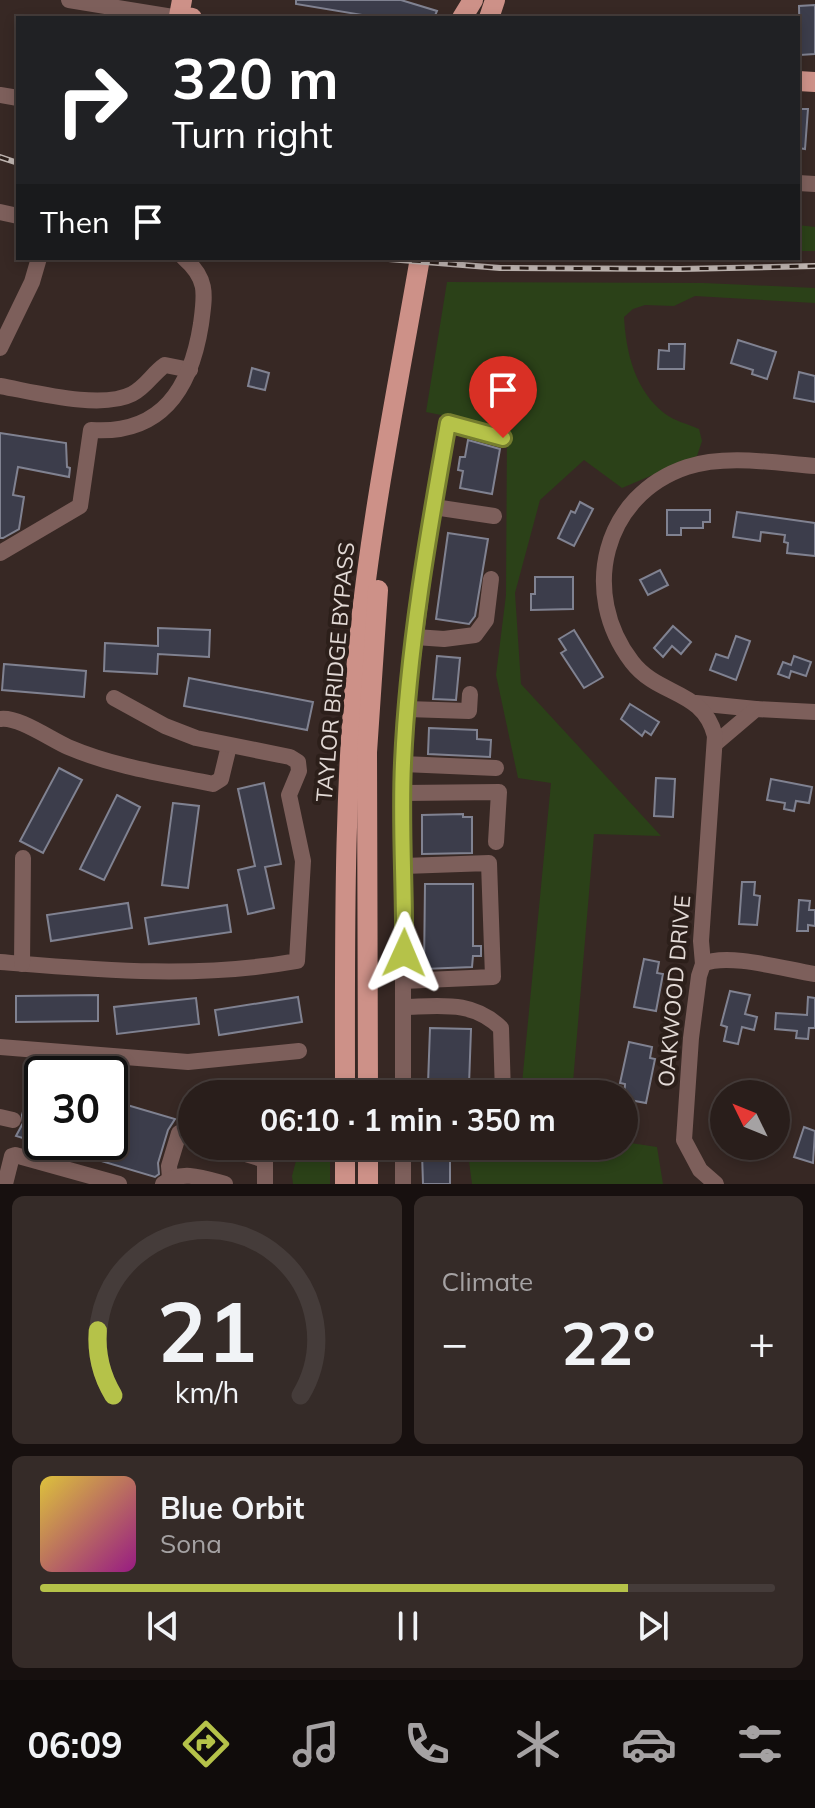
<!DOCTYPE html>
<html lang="en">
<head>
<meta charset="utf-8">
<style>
	:root { --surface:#291e1b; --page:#352b28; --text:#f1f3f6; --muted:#a5a2a3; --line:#453c3a; --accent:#b5c249 }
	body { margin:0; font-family:Mulish,sans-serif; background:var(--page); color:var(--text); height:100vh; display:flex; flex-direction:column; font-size:30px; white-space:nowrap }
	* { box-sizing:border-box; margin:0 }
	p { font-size:26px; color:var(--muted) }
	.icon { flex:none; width:44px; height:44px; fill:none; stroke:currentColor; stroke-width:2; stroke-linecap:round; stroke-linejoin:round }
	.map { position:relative; height:1184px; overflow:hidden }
	.side { display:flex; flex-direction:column; gap:12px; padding:12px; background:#17100f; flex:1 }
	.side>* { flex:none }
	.top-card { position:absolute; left:16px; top:16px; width:784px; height:244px; border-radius:0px; box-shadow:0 4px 12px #0003,0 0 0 2px var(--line); background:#202124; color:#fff; overflow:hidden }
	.needle { width:52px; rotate:313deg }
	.buttons { position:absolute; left:710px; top:1080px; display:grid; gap:16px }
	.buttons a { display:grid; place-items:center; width:80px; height:80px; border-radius:50%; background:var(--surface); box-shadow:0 4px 12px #0003,0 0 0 2px var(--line); font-size:40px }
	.speed { position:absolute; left:24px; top:1056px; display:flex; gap:16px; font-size:40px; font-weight:700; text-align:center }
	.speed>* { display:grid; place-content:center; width:104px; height:104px; border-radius:50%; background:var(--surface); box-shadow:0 4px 12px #0003,0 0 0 2px var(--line); line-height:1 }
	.speed .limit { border:4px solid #111; border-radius:12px; background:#fff; color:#111 }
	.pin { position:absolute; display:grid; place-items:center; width:68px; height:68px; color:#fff; margin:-82px -34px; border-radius:50% 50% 50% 0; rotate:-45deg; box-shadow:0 0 8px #0007 }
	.pin .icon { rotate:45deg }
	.me { position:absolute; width:88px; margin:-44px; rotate:1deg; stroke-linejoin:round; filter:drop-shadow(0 0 6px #0008) }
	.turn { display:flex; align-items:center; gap:28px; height:168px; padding:0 24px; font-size:36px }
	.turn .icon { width:104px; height:104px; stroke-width:2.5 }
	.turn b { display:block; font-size:56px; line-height:68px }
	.then { display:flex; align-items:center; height:76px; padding:0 24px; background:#0003; gap:16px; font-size:30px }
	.big { font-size:60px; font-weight:700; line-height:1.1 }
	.side .tile { flex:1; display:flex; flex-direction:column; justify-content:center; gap:12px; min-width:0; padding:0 28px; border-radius:12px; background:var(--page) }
	.side .dial { align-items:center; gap:0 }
	.dial svg { height:208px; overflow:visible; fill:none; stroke:var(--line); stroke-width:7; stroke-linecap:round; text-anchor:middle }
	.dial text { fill:var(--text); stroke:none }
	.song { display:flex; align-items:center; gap:24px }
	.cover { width:96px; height:96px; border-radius:12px; background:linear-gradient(135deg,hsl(50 70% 55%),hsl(310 70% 35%)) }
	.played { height:8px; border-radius:4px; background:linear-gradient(90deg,var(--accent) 80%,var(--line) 80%) }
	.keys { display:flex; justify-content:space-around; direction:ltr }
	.heat { display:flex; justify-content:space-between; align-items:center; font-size:44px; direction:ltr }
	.side .tiles { flex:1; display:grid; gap:12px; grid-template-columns:1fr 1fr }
	.tile:last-child { grid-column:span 2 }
	.trip { position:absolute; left:178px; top:1080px; width:460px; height:80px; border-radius:40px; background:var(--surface); box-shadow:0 4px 12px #0003,0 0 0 2px var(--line); font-weight:700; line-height:80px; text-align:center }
	.menu { display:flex; height:128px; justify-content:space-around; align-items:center; background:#100c0b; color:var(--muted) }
	.menu .icon { width:56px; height:56px }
	.menu .on { color:var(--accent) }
	.menu b { font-size:36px; color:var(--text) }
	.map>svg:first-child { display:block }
	.green { fill:#2b4118 }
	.building { fill:#3c3d4b; stroke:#808291; stroke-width:2 }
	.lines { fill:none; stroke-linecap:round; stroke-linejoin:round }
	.minor { stroke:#7d5f5b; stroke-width:16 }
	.major { stroke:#cd9188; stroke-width:20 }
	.rail-casing { stroke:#bfb5b1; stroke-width:6 }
	.rail { stroke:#2c1f1a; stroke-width:3; stroke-dasharray:9; stroke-linecap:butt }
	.route-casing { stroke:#767e2f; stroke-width:20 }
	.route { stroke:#b5c249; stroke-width:14 }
	.labels { text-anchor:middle; stroke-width:8; stroke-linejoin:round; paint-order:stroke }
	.street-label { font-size:22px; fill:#e3dad6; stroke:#2c1f1a }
</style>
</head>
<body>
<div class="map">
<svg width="815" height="1184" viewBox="0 0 815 1184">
	<rect width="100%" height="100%" fill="#372824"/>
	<g class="green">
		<path d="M798,225L815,227V251H798Z"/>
		<path d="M447,282L704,283L815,288V303L695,296L674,306L645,305L633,309L624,317C626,353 635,390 664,413C674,421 688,424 699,429L702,441L697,456L622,488L584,460L540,500L515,593L521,684L661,836L594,834L572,1094H521L551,783L518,778L496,675L506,595L507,428L426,412Z"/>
		<path d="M624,1142L657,1147L663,1184H472L467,1146H624Z"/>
		<path d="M300,1146H330V1184H293L292,1176Z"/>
	</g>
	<g class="building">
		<path d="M296,0H401L437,11L434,18L382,15L380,18L296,4Z"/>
		<path d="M815,5V54L800,55L799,6Z"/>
		<path d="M798,109H808L805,149L798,148Z"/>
		<path d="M738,340L776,352L767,379L752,374L753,370L731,363Z"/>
		<path d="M669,344H685L684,369H658L659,350L669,351Z"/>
		<path d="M252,368L269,373L265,390L248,386Z"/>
		<path d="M799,372L815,376V402L794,398Z"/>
		<path d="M0,433L66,443L67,467L70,468L69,477L18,467L13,495L24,497L19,529L3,538H0Z"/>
		<path d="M468,440L500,449L492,494L460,488L463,471L458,470L460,457H465Z"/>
		<path d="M580,502L593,509L574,546L558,538L571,511L575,513Z"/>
		<path d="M667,510H710V522H703V528H681V535H667Z"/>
		<path d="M737,512L815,523V556L787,553L788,543L784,542L785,535L761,532L760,541L733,537Z"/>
		<path d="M448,533L488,539L475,616L469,624L436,619Z"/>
		<path d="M660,570L668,585L648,595L640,580Z"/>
		<path d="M535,577H573V609L531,610V594H535Z"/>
		<path d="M673,626L691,642L681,654L672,646L663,657L654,648Z"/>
		<path d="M158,628L210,630L209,657L158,654L157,674L104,671L105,643L158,646Z"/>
		<path d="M574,630L603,677L584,688L561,653L566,650L559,639Z"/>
		<path d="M736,636L750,641L736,680L710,670L716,654L728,658Z"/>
		<path d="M437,656L460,658L456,700L433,699Z"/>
		<path d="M794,656L811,662L806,676L791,671L789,678L778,674L783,662L791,665Z"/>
		<path d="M4,664L86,671L84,697L2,690Z"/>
		<path d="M189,678L313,702L307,730L184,706Z"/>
		<path d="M630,704L659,722L651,735L645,731L642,736L621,719Z"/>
		<path d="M429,728L477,730V739L491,740L490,757L428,754Z"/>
		<path d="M59,768L82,780L43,853L20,841Z"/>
		<path d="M656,778L675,779L673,817L654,816Z"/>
		<path d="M771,779L812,787L809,803L796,801L794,811L784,809L785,803L767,800Z"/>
		<path d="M264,783L281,864L265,867L274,908L248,914L238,870L255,866L238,789Z"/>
		<path d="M117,795L140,807L104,880L80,869Z"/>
		<path d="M173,803L199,806L188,888L162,885Z"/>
		<path d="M463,814V817H472V853L422,854V815Z"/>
		<path d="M742,882H755L754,895L760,896L757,925L739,924Z"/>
		<path d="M425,884H473V946H481V956H473L472,967L424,969Z"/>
		<path d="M799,900L810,901L809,910H815V926L808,925V931H797Z"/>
		<path d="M128,903L132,928L51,941L47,915Z"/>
		<path d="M227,905L231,932L149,944L145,918Z"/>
		<path d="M644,959L659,962L657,973L663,974L656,1011L634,1007Z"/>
		<path d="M730,991L750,995L745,1014L757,1017L754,1030L742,1027L738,1044L724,1041L727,1027L721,1025Z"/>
		<path d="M98,995V1021L16,1022V996Z"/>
		<path d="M298,997L302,1022L219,1035L215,1010Z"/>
		<path d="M808,997L815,998V1028H809L808,1039L796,1038L797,1031L775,1029L776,1013L807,1015Z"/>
		<path d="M196,998L199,1024L117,1034L114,1007Z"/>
		<path d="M430,1028L471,1029L469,1085L428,1084Z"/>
		<path d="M629,1042L652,1047L650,1058L655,1059L646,1103L624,1099L625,1084L620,1083Z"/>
		<path d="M33,1078L42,1080V1144L16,1136L23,1123L22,1115Z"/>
		<path d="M110,1100L175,1119L168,1130L158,1163L159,1174L155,1177L44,1144V1142H110Z"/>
		<path d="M804,1127L815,1131L813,1163L794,1157Z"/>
		<path d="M450,1152V1184H423L422,1153Z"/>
	</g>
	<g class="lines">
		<g class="minor">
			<path d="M69,0L179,18"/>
			<path d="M0,95L18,98"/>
			<path d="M798,183L815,184"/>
			<path d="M0,212L18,216"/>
			<path d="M0,348L32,282L39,258"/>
			<path d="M0,386C34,392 101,410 132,394C146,387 153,373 165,365L190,370"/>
			<path d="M434,507L494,516"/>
			<path d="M0,553L80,506L91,430C162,435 191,388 201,324C205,294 208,279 184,258"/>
			<path d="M415,637L444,639L475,635L486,620L491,579"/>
			<path d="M696,703L756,709"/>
			<path d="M407,709L469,711L470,694"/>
			<path d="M0,719C18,716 50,739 68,747C115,767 164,774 213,784L221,779L229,746"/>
			<path d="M716,743L756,709L815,712"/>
			<path d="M403,764L496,768"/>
			<path d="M403,793L499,792L496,842"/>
			<path d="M0,962C99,970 198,979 297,961L303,861L289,795L299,771L298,762L290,757L196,738L165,726L114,698"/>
			<path d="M22,964L23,858"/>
			<path d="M703,964C728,952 787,970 815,974"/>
			<path d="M403,981L493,977L489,863L404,866"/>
			<path d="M403,1007C441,1006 472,1000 501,1028L503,1094"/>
			<path d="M0,1047L188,1062L299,1051"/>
			<path d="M403,1094V793L406,711L430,526L448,423L503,438"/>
			<path d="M0,1117L13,1120"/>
			<path d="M220,1146L265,1160V1184"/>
			<path d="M170,1178L169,1166L179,1133L192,1137"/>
			<path d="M5,1184L12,1156L15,1155L119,1184"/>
			<path d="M163,1184C181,1169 204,1178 225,1184"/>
			<path d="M403,1184V1146"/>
			<path d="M716,1184L700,1170L684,1140L691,1038L699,976L703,964L701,941L715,736C703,689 659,697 632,662C579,593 603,495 687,467C726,454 775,463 815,466"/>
		</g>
		<g class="major">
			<path d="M182,0L179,16L192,18"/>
			<path d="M462,18L473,0"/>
			<path d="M489,18L495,0"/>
			<path d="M798,81L815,82"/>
			<path d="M345,1094C345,943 343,791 359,640C372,512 398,385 420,258"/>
			<path d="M368,1094L367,752L378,590"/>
			<path d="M345,1146V1184"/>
			<path d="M368,1146V1184"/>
		</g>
		<defs>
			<g id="rail">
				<path d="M0,157L18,163"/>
				<path d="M376,258L500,268L681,269L815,266"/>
			</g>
		</defs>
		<use href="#rail" class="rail-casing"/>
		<use href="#rail" class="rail"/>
	</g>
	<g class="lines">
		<defs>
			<path id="route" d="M404,953C405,890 400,826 403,763C408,649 428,535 448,423L503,438"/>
		</defs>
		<use href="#route" class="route-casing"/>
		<use href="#route" class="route"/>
	</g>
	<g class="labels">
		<g class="street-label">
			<text transform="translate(335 672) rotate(-85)" y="8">TAYLOR BRIDGE BYPASS</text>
			<text transform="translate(674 991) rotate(-85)" y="8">OAKWOOD DRIVE</text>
		</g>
	</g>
</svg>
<div class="buttons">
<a><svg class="needle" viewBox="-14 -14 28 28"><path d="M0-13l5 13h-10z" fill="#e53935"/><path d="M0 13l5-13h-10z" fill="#a5a2a3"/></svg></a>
</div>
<div class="speed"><div class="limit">30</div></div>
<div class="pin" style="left:503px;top:438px;background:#d93025"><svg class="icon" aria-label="arrive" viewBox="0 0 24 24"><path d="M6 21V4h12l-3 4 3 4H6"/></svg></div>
<svg class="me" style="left:404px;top:953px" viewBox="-20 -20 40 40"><path d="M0-17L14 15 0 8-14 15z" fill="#b5c249" stroke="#fff" stroke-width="4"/></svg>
<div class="trip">06:10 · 1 min · 350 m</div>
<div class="top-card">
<div class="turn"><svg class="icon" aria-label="right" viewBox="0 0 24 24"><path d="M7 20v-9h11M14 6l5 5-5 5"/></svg><div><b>320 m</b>Turn right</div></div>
<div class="then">Then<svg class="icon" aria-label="arrive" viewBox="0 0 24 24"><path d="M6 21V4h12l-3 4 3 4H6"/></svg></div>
</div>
</div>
<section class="side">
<div class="tiles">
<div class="tile dial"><svg viewBox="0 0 100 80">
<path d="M14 69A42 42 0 1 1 86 69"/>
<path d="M14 69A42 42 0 0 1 8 44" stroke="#b5c249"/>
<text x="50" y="56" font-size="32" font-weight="700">21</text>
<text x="50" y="72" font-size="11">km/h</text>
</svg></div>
<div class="tile"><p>Climate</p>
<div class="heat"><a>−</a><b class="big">22°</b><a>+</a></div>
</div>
<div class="tile">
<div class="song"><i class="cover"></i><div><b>Blue Orbit</b><p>Sona</p></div></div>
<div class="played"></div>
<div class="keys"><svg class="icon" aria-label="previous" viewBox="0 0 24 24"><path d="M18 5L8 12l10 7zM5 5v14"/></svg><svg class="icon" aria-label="pause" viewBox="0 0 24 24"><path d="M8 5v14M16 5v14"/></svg><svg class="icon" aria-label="next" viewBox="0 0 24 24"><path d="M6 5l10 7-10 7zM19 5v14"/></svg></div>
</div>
</div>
</section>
<nav class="menu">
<b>06:09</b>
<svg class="icon on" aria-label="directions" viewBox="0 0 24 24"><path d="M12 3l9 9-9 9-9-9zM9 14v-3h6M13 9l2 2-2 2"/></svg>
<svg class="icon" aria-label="music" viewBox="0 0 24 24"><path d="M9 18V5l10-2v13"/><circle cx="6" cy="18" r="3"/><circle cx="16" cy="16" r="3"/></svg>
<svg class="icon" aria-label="phone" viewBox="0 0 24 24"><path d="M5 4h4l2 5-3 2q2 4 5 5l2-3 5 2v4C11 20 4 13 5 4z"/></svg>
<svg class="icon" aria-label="climate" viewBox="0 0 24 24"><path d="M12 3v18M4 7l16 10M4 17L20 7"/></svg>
<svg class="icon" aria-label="car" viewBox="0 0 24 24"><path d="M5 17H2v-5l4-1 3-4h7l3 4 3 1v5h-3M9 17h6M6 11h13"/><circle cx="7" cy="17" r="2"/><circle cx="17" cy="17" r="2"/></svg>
<svg class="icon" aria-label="filters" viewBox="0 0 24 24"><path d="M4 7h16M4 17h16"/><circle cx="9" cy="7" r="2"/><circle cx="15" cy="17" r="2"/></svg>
</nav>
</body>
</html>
